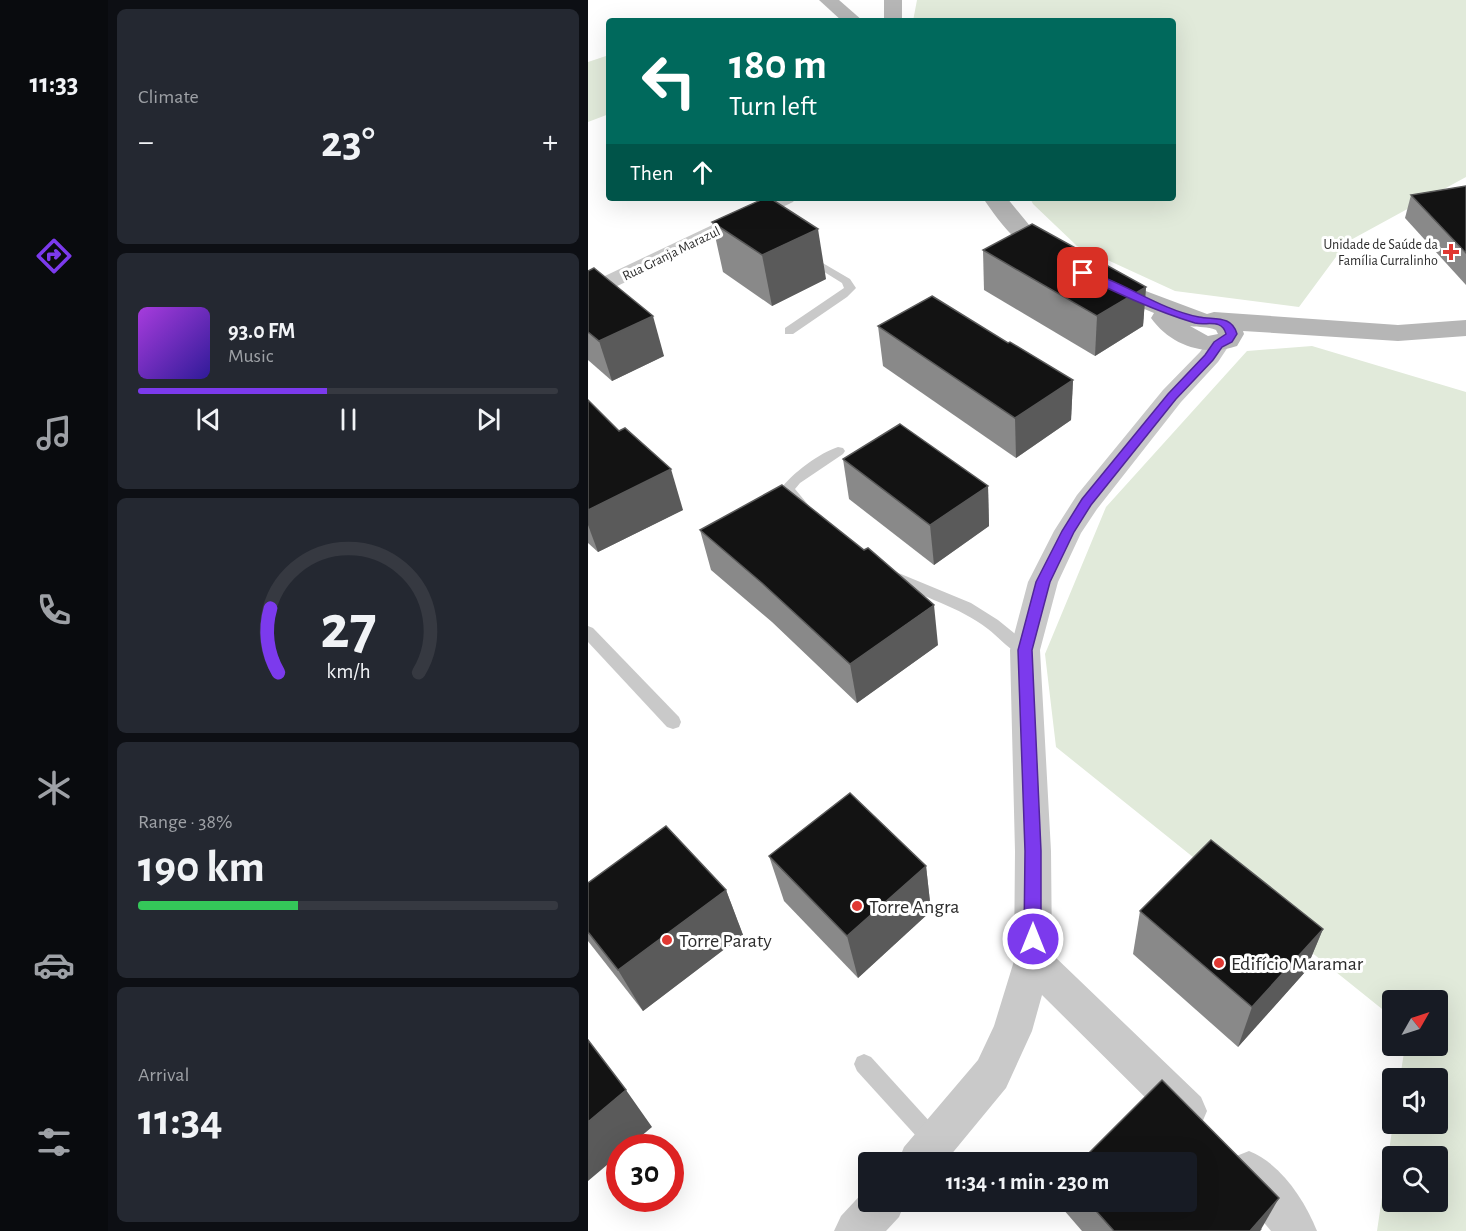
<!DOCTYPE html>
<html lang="en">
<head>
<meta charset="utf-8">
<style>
	:root { --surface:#171b24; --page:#242831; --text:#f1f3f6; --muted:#9ea1a6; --line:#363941; --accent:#7c3aed }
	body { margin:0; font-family:"Alegreya Sans",sans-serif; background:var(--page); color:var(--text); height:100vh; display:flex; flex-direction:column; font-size:22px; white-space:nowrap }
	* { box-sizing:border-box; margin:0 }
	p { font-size:20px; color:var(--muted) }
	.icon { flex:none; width:33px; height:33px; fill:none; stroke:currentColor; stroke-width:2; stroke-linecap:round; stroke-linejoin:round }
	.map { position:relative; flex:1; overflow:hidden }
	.details { display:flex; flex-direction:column; gap:9px; padding:9px; background:#0d0f14; width:480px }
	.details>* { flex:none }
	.guide { position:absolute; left:18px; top:18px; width:570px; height:183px; border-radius:6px; box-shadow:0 6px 24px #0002; background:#00695c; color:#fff; overflow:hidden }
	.needle { width:39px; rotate:51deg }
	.tools { position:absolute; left:794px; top:990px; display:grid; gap:12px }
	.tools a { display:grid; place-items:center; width:66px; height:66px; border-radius:6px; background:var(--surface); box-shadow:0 6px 24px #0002; font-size:30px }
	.speed { position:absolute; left:18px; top:1134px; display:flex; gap:12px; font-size:30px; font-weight:700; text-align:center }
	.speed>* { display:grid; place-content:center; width:78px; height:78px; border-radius:50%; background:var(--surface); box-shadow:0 6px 24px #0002; line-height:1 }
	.speed .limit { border:9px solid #d22; background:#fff; color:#111 }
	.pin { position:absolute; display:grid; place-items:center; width:51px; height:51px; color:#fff; margin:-26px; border-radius:12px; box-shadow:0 3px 9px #0006 }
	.me { position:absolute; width:66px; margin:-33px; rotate:0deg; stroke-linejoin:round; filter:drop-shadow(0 0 4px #0008) }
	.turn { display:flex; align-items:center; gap:21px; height:126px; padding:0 24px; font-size:27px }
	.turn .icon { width:78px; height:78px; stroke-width:2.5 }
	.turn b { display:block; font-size:42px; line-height:51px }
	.then { display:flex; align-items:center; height:57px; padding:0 24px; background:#0003; gap:12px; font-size:22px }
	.big { font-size:45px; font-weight:700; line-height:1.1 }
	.details .widget { flex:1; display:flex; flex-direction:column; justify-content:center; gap:9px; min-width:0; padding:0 21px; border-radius:9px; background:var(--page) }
	.details .dial { align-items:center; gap:0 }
	.dial svg { height:156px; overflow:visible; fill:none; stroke:var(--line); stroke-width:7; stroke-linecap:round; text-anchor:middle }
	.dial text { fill:var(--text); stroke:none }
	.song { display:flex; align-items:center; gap:18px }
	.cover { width:72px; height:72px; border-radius:9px; background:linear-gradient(135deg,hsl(280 70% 55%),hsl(250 70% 35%)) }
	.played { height:6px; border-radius:3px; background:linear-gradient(90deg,var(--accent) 45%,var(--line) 45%) }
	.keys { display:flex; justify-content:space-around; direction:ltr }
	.heat { display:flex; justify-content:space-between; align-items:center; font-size:33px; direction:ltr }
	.charge { height:9px; border-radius:4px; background:linear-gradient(90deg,#34c759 38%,var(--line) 0) }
	.trip { position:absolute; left:270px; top:1152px; width:339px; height:60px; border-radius:6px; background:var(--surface); box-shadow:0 6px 24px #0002; font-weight:700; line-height:60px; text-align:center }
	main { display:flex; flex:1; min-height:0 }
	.tabs { display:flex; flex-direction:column; width:108px; justify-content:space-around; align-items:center; background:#090b0e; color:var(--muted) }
	.tabs .icon { width:42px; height:42px }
	.tabs .on { color:var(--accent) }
	.tabs b { font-size:27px; color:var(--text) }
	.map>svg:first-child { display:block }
	.green { fill:#e1eada; fill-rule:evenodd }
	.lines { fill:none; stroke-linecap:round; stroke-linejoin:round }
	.lane { fill:#c9c9c9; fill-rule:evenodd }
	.street { fill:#c9c9c9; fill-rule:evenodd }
	.secondary { fill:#b6b6b6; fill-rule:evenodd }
	.wall { fill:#898989 }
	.shaded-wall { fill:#5a5a5a }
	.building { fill:#131313; stroke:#5a5a5a; stroke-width:1.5 }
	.route { fill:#7c3aed; stroke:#51269a; stroke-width:1.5 }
	.poi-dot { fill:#e03832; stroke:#fff; stroke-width:2 }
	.labels { text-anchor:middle; stroke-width:6; stroke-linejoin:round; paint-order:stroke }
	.far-poi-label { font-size:14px; fill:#2c2c2c; stroke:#fff; text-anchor:end }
	.far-street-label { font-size:14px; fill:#2c2c2c; stroke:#fff }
	.near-poi-label { font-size:20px; fill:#2c2c2c; stroke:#fff; text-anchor:start }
</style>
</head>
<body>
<main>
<nav class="tabs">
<b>11:33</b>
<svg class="icon on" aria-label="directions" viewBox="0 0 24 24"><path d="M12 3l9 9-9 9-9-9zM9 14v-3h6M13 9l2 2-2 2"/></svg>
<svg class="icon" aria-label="music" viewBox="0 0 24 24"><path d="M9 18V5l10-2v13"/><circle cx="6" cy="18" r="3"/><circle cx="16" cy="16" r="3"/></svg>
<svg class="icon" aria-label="phone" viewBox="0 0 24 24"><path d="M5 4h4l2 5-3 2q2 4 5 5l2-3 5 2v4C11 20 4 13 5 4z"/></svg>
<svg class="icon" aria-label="climate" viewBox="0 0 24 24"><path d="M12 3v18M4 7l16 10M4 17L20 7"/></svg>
<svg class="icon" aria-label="car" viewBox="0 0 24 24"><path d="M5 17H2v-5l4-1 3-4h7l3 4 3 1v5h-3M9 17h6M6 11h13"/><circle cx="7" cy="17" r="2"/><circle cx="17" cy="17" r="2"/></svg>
<svg class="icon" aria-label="filters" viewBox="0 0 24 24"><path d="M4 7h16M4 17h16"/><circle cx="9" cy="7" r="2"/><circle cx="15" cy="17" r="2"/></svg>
</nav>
<section class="details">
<div class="widget"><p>Climate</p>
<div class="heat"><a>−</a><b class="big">23°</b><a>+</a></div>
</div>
<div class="widget">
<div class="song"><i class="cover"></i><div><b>93.0 FM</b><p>Music</p></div></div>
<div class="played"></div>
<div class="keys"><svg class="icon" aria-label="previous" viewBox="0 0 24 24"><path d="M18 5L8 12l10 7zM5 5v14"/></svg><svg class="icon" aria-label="pause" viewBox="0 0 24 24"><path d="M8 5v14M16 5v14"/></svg><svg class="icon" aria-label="next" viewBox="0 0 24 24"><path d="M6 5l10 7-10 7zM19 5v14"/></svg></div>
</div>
<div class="widget dial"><svg viewBox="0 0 100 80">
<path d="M14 69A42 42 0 1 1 86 69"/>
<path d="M14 69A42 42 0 0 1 10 36" stroke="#7c3aed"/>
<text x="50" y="56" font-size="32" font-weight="700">27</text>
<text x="50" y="72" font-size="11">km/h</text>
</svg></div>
<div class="widget"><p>Range · 38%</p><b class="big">190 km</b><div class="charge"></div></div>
<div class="widget"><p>Arrival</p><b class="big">11:34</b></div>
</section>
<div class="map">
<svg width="878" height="1231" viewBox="0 0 878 1231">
	<rect width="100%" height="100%" fill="#fff"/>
	<g class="green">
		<path d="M329,0H878V177L759,242L711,307L587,291L489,246L445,204L442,198H585V21H325Z"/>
		<path d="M21,55V114L0,122V62Z"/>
		<path d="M724,346L878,392V1231H789L805,1124H849V1078H812L817,1046H849V1000H804V1017L468,747L457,654L518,507L659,351ZM804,1156H849V1202H804Z"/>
	</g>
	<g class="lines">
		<g class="lane">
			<path d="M221,255L262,279L268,288L259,297L205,334H197V328L256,288L254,283L217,260L215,258Z"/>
			<path d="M250,447L255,448L257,451L255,454L212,483L207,489L222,507L215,512L210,510L195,492L193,489C203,474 233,452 250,447Z"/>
			<path d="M308,572L383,603L410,620L442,646L445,650L442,654C428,659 411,637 400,629C370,606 336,598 303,581L301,577L303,573Z"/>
			<path d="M0,626L5,628L91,717L93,722L91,727L85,729L79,727L0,642Z"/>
			<path d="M276,1054L283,1057L353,1134L356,1141L353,1148L346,1151L339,1148L269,1071L266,1064L269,1057Z"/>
		</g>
		<g class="street">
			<path d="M181,198H208L205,202L0,300V284Z"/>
			<path d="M630,337L639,339L642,344L630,362L593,402L509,509L493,533L470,582L452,650L463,851L464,954L613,1097L619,1111L613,1125L599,1131L585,1125L454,995L444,1031L418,1088L357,1162H310L316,1147L390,1060L406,1026L426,961L427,851L422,650L440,582L466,531L489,495L575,390L612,352L621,339Z"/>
			<path d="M661,1151C693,1164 716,1199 729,1231H683L646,1187L640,1172L646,1157Z"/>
			<path d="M280,1187V1202H317L311,1217L298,1231H246L253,1216Z"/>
		</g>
		<g class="secondary">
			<path d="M231,0H251L275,21H254Z"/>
			<rect x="296" y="0" width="18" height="21"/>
			<path d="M395,198H419L442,226L477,252L480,257L477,262C447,270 410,221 395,198Z"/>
			<path d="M515,275L619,314L626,312L810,325L878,320V336L810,341L655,331L656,334L649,346C618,357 583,346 563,318L566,313L506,288L502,283L506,278ZM602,326C612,328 619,326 628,330L630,334L620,336Z"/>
		</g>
	</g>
	<g class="wall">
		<path d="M878,186V285L817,218L823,195Z"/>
		<path d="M124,222L238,279L184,306L135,272Z"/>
		<path d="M395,250L558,287L555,326L507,356L396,290Z"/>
		<path d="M0,271L76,356L24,381L0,360Z"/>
		<path d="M290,326L420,343L485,380L483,420L428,458L295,366Z"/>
		<path d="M0,400L95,510L10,552L0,543Z"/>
		<path d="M255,459L400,486L401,526L346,565L261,499Z"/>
		<path d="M112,530L350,645L269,703L184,622L123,570Z"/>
		<path d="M181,856L338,866L343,911L270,978L196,901Z"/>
		<path d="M0,883L138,890L155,935L55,1011L0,941Z"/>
		<path d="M552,911L735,929L717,972L650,1047L545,954Z"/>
		<path d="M476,1202H598L674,1229L672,1231H494L475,1209Z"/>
	</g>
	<g class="shaded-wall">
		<path d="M230,229L238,279L184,306L174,255Z"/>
		<path d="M558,287L555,326L507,356L509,316Z"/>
		<path d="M65,316L76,356L24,381L11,341Z"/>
		<path d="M485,380L483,420L428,458L427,418Z"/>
		<path d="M83,469L95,510L10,552L0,525V510Z"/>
		<path d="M400,486L401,526L346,565L342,525Z"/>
		<path d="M346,605L350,645L269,703L262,664Z"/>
		<path d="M338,866L343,911L270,978L259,936Z"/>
		<path d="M138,890L155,935L55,1011L30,970Z"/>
		<path d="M735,929L717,972L650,1047L664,1007Z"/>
		<path d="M38,1090L64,1127L39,1148H32V1154L0,1181V1122Z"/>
		<path d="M691,1198L672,1231H662Z"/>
	</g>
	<g class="building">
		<path d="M878,186V253L823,195Z"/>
		<path d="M177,198H182L230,229L174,255L124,222Z"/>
		<path d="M444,224L558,287L509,316L395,250Z"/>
		<path d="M6,268L65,316L11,341L0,332V271Z"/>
		<path d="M344,296L420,343L422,342L485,380L427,418L290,326Z"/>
		<path d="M0,400L31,431L37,428L83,469L0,510Z"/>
		<path d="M312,424L400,486L342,525L255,459Z"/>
		<path d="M194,485L276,550L280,548L346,605L262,664L174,583L112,530Z"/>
		<path d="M262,793L338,866L259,936L181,856Z"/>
		<path d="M78,826L138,890L30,970L0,932V883Z"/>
		<path d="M623,840L735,929L664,1007L552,911Z"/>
		<path d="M0,1040L38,1090L0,1122Z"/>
		<path d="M574,1080L691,1198L662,1231H526L500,1202H598V1162H492Z"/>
	</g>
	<path class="route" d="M495,270C535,281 570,309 611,317C626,320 644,315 649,334L644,342L634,347L625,360L588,399L503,505L486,532L462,582L444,650L453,851V939L451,944L445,946L439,944L436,939L437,851L430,650L448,582L474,531L494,499L580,394L617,355L626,342L638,334C634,318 618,326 607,323C567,311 529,293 492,275L490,273Z"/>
	<g class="poi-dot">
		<path d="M860 243h6v6h6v6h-6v6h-6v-6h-6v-6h6z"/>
		<circle cx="269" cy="906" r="6"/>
		<circle cx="79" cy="940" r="6"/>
		<circle cx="631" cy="963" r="6"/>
	</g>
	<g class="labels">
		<g class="far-poi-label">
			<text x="850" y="249">Unidade de Saúde da<tspan x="850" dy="16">Família Curralinho</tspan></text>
		</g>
		<g class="far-street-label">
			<text transform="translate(83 253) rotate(-26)" y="5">Rua Granja Marazul</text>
		</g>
		<g class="near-poi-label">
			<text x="281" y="913">Torre Angra</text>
			<text x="91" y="947">Torre Paraty</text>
			<text x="643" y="970">Edifício Maramar</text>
		</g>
	</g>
</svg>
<div class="tools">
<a><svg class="needle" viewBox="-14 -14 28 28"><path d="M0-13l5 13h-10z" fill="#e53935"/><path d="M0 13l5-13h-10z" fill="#9ea1a6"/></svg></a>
<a><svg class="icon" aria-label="sound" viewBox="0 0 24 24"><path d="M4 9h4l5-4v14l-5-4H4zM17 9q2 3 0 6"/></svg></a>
<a><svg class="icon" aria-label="search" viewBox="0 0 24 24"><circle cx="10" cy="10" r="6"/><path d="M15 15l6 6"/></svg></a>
</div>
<div class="speed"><div class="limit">30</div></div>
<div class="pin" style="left:495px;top:273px;background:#d93025"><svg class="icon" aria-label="arrive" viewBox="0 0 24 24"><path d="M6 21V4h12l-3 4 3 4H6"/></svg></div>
<svg class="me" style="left:445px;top:939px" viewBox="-20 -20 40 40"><circle r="17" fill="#7c3aed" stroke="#fff" stroke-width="3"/><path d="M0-11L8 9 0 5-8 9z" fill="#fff"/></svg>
<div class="trip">11:34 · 1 min · 230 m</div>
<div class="guide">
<div class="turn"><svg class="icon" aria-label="left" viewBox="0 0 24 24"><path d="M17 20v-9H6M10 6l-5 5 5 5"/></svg><div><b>180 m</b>Turn left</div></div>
<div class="then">Then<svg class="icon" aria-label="ahead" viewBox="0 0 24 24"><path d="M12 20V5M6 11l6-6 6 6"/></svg></div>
</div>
</div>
</main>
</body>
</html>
